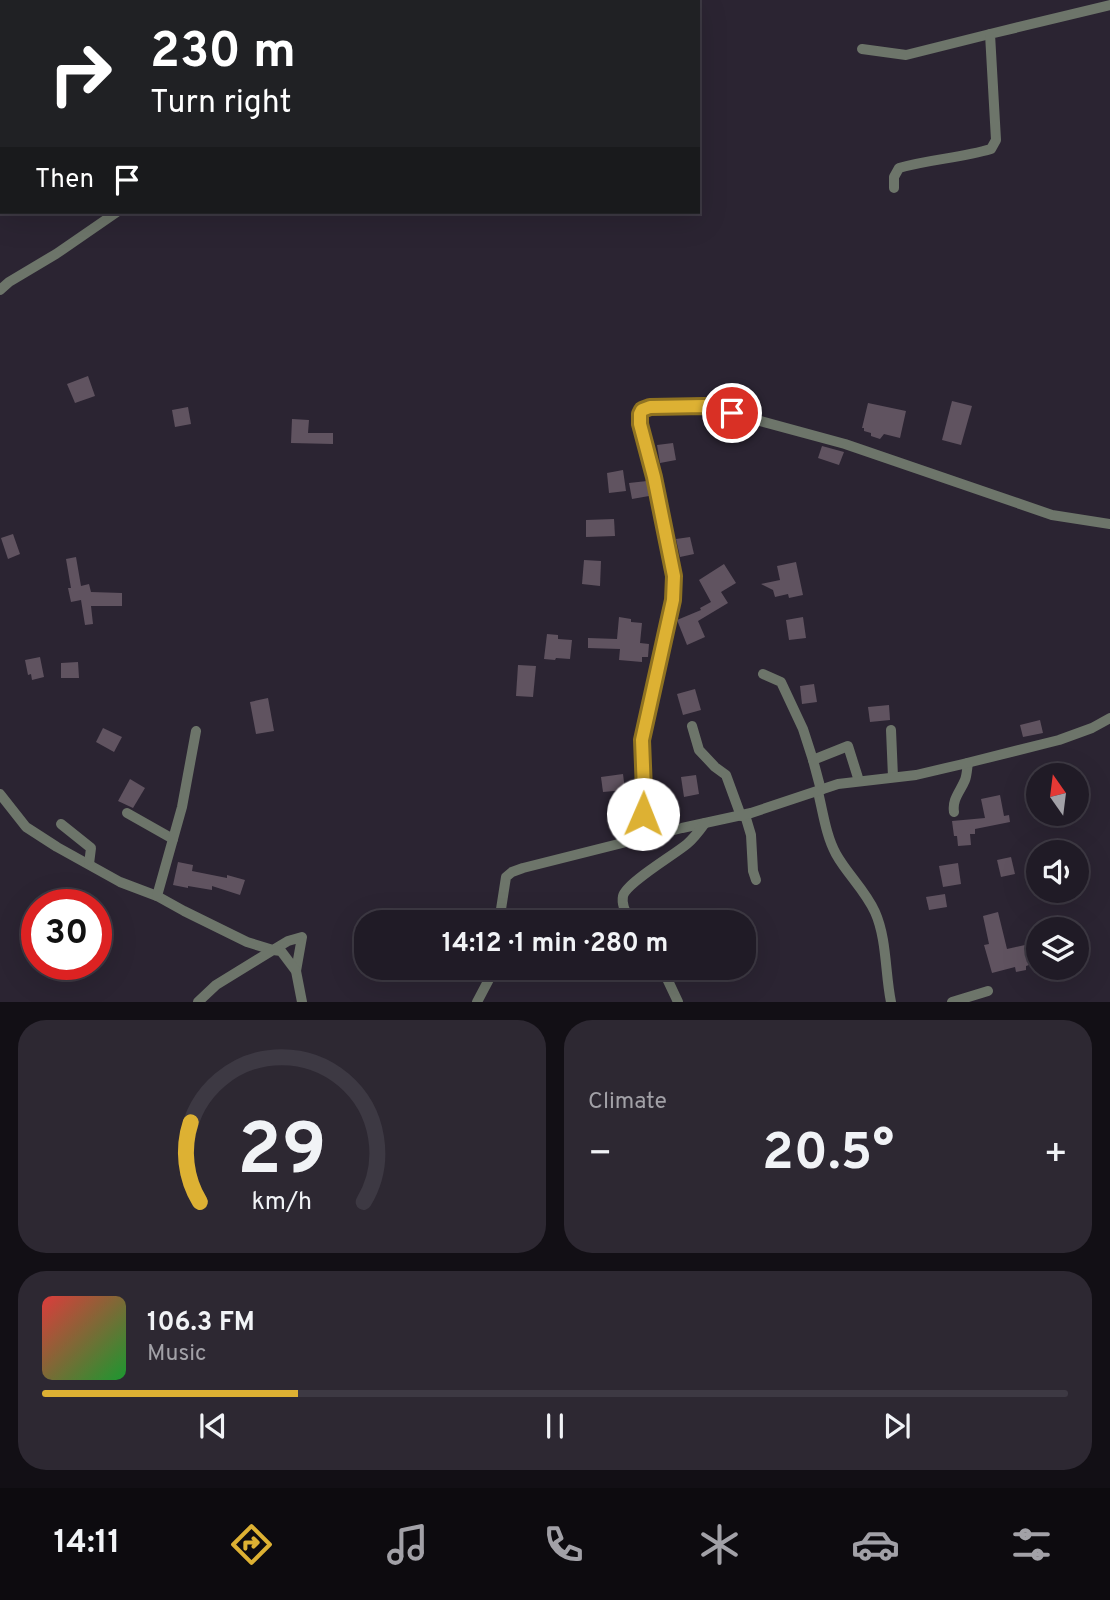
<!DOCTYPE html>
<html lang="en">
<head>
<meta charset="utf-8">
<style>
	:root { --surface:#201b26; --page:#2d2832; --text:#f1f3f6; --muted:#a2a1a7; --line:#3d3943; --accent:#ddb133 }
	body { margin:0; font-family:Overpass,sans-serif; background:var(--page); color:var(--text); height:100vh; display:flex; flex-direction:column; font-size:26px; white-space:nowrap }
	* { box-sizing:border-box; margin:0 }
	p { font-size:23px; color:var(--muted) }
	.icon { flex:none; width:38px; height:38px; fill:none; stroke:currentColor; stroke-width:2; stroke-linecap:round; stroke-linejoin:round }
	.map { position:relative; height:1002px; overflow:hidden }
	.side { display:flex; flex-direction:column; gap:18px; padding:18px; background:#120f15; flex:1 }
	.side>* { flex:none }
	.banner { position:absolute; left:0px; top:0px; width:700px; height:214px; box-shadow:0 7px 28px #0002,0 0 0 2px var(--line); background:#202124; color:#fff; overflow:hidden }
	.needle { width:46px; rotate:346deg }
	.tools { position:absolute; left:1026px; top:763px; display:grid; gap:14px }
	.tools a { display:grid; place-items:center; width:63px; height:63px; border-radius:50%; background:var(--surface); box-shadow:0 7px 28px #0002,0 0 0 2px var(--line); font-size:35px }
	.speed { position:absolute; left:21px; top:889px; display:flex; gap:14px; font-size:35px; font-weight:700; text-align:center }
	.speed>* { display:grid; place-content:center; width:91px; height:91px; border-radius:50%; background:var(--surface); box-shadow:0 7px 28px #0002,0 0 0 2px var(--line); line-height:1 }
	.speed .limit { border:10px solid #d22; background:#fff; color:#111 }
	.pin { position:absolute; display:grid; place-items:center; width:60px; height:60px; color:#fff; margin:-30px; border:4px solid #fff; border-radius:50%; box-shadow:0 2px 7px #0007 }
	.me { position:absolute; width:77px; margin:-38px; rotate:1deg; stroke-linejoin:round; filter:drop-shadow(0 0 5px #0008) }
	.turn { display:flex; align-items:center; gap:24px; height:147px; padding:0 35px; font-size:32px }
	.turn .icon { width:91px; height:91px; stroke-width:2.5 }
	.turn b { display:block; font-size:49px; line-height:60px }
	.then { display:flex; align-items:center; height:66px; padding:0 35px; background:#0003; gap:14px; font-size:26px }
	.big { font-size:52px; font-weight:700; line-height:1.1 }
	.side .widget { flex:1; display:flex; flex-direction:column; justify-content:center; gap:10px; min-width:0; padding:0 24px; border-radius:28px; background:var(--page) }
	.side .dial { align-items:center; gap:0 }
	.dial svg { height:182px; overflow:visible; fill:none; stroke:var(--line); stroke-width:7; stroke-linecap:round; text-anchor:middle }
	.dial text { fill:var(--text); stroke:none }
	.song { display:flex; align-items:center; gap:21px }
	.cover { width:84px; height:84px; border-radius:10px; background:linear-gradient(135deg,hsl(0 70% 55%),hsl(130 70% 35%)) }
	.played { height:7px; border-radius:4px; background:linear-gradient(90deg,var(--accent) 25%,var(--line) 25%) }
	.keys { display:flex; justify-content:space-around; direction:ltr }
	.heat { display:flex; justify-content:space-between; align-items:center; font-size:38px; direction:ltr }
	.side .tiles { flex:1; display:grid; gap:18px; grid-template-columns:1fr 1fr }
	.widget:last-child { grid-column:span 2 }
	.trip { position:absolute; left:354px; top:910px; width:402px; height:70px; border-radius:28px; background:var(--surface); box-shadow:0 7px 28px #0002,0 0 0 2px var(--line); font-weight:700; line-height:70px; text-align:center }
	.tab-bar { display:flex; height:112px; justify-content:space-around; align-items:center; background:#0d0b0f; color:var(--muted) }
	.tab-bar .icon { width:49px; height:49px }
	.tab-bar .selected { color:var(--accent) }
	.tab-bar b { font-size:32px; color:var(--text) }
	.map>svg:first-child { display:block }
	.building { fill:#605360 }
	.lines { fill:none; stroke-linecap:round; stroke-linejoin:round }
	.street { stroke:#6d756a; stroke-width:10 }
	.route-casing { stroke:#907321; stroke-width:18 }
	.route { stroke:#ddb133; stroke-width:12 }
</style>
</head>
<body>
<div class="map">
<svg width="1110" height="1002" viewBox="0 0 1110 1002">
	<rect width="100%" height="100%" fill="#2b2432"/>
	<g class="building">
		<path d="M88,376L95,396L75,403L67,384Z"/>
		<path d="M952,401L972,406L961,445L942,440Z"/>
		<path d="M868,403L906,411L900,438L884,434L880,439L871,436V433L864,431V428H862Z"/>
		<path d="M188,407L191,424L175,427L172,410Z"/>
		<path d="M292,419L309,420L308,433H333V444L291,443Z"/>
		<path d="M673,443L676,460L660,463L657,445Z"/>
		<path d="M822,446L844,452L839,465L818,458Z"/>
		<path d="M623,470L626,491L609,493L607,473Z"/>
		<path d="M647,481L649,496L632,499L629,483Z"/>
		<path d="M614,519L615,536L586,537V520Z"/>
		<path d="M13,534L20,554L8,559L1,538Z"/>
		<path d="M690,537L694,554L680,557L676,539Z"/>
		<path d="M76,557L81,586L89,584L91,592L122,593V606H91L93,624L85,625L81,600L71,602L68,588H71L66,559Z"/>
		<path d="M584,560L601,561L600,586L582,584Z"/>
		<path d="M796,562L803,595L789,598L788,594L775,597L773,590L761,584L780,580L777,566Z"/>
		<path d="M724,564L736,583L721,592L728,603L698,621L705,637L687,645L677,620L701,610L700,608L711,602L699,580Z"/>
		<path d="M619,617L631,619V622L642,623L640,643L649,644L648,657H642V662L619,660L620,649L588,648V638L617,639Z"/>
		<path d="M803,617L806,638L789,640L786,620Z"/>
		<path d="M547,634L558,635V639L572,640L570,659L556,658L555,660L544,659Z"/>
		<path d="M40,657L44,677L32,680L31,674L28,675L25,660Z"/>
		<path d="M78,662L79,678H61V663Z"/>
		<path d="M518,665L536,666L533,697L516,696Z"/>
		<path d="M814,684L817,702L802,704L800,686Z"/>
		<path d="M695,689L701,710L683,715L677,694Z"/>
		<path d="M268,698L274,731L256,734L250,702Z"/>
		<path d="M889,705L890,720L870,722L868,707Z"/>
		<path d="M1040,720L1043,733L1023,737L1020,725Z"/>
		<path d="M103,728L122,737L114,752L96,742Z"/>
		<path d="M623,774L625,790L603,792L601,777Z"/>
		<path d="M696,775L699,794L684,797L681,777Z"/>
		<path d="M130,779L145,788L133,808L118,801Z"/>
		<path d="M1000,795L1004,816L1009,815L1010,822L975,829V834H970L971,845L958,846L957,836H954L952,821L985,818L981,799Z"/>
		<path d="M1011,857L1015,874L1001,877L997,860Z"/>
		<path d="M178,862L193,865L192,871L227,878V875L245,880L240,895L212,886V890L188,886V888L173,885Z"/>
		<path d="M958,863L961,884L943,887L939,866Z"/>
		<path d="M945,894L947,907L929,910L926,897Z"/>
		<path d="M998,912L1007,949L1025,945L1029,965L1026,966V970L1016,972L1015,967L992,973L984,945L989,944L983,916Z"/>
	</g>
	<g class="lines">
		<g class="street">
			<path d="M351,2L352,0"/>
			<path d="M862,49L906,55L990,34"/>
			<path d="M894,188V177L899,168C930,159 961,158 991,149L996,140L990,34L1110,5"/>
			<path d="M0,290L9,282L56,254L117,212"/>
			<path d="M763,674L781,682L803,729L813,760"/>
			<path d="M692,726L699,750L715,767L726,775L741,816"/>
			<path d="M891,730L893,777"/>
			<path d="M821,790L813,760L848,746L859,781"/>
			<path d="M818,792C823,812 826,836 836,854C847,874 865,890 875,912C887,939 885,973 891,1002"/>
			<path d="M0,794L26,827L57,847L120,882L157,896L184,911L247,942L273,950L288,941L302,937L296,971"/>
			<path d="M954,812C952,799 960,792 965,780C967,775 967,768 968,763"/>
			<path d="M127,813L173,839"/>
			<path d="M745,815L751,835L753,871L756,880"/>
			<path d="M61,824L91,848L89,864"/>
			<path d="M641,838L644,791L642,740L644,723L652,701L661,649L672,600L674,576L654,476L640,424V414L642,409L650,407L705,406L845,444L1052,515L1110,524"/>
			<path d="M157,896L182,807L196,731"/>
			<path d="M499,922L506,877L512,872L523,868L682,828L751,813L838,784L916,775L963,764L1059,740L1092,728L1110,718"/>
			<path d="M631,922C627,914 621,906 623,896C626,883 674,855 687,844C694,838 700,830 705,823"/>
			<path d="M662,968L678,1002"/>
			<path d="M198,1002L216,985L273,950L281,951L296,971L302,1002"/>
			<path d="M477,1002L495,968"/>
			<path d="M952,1002L988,991"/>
		</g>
	</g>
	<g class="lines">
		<defs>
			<path id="route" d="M643,814L644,791L642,740L673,600L674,576L654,477L640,424V414L642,410L650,407L705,406L732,413"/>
		</defs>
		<use href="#route" class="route-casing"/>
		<use href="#route" class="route"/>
	</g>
</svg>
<div class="tools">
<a><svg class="needle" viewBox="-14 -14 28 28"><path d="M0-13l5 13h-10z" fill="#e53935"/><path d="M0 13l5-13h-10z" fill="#a2a1a7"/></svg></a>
<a><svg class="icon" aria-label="sound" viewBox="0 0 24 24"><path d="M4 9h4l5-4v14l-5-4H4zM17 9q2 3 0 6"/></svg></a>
<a><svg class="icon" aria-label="layers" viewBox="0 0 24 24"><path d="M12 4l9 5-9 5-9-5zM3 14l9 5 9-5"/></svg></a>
</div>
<div class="speed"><div class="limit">30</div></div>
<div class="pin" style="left:732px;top:413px;background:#d93025"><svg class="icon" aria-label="arrive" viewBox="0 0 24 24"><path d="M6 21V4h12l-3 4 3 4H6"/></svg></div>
<svg class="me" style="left:643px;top:814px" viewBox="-20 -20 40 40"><circle r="19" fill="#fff"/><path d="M0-13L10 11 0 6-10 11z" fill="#ddb133"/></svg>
<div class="trip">14:12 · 1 min · 280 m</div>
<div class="banner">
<div class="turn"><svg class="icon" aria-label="right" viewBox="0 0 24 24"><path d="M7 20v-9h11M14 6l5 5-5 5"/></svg><div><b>230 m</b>Turn right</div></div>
<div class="then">Then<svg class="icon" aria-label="arrive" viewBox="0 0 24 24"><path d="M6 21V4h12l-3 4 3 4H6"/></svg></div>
</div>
</div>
<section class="side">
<div class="tiles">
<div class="widget dial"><svg viewBox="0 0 100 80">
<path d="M14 69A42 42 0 1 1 86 69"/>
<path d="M14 69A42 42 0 0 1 10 34" stroke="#ddb133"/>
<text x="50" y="56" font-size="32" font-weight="700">29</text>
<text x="50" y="72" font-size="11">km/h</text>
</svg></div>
<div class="widget"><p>Climate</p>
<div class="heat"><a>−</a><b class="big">20.5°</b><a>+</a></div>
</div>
<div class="widget">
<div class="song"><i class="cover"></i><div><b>106.3 FM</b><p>Music</p></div></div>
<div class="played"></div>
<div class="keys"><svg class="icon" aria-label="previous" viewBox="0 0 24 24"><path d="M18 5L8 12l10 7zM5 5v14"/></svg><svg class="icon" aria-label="pause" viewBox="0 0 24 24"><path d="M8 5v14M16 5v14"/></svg><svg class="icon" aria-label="next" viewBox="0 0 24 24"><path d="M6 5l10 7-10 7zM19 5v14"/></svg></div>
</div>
</div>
</section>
<nav class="tab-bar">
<b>14:11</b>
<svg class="icon selected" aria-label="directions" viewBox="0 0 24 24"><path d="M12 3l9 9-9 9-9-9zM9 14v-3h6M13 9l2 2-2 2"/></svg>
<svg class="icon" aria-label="music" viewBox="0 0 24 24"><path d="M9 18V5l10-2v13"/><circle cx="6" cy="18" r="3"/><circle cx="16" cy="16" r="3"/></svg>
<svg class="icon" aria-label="phone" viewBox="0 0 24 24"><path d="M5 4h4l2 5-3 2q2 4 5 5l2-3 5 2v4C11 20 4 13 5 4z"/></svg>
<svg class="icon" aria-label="climate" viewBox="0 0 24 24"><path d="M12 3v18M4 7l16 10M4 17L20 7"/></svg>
<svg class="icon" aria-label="car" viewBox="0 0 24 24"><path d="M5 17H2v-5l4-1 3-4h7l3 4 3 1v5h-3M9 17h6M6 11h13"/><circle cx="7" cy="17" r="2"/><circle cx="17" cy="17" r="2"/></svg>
<svg class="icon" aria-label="filters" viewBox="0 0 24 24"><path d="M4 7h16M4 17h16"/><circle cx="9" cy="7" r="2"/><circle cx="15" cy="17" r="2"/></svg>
</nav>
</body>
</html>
